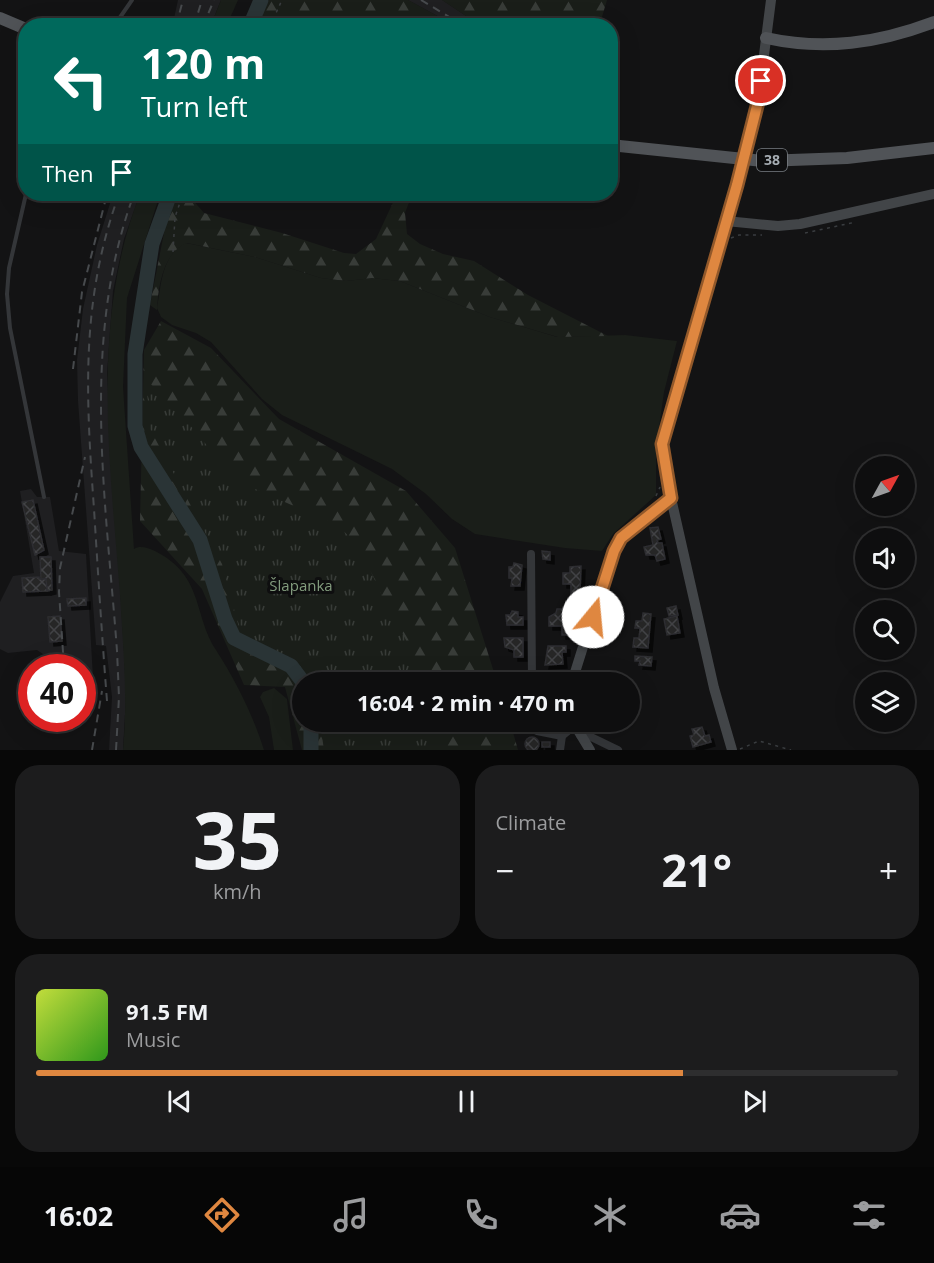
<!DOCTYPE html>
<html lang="en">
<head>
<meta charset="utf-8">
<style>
	:root { --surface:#0e0e0f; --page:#1c1c1d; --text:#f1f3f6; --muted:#9b9c9e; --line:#2e2e2f; --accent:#df8740 }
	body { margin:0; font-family:"Open Sans",sans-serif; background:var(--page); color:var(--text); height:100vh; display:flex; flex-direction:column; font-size:22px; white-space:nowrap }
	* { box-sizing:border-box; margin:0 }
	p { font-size:20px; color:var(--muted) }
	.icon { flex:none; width:33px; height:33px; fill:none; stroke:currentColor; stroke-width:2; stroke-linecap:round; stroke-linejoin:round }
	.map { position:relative; height:750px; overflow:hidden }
	.panel { display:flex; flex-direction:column; gap:15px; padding:15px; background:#080808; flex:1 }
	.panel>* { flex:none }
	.top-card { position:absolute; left:18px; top:18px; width:600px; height:183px; border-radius:24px; box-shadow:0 6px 24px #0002,0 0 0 2px var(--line); background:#00695c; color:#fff; overflow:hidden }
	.needle { width:39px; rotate:50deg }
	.controls { position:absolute; left:855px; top:456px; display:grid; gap:12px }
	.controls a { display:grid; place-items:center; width:60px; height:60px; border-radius:50%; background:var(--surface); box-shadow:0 6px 24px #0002,0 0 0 2px var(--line); font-size:30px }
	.speed { position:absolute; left:18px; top:654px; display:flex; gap:12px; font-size:30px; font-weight:700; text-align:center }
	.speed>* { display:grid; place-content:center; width:78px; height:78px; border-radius:50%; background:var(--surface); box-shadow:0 6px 24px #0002,0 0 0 2px var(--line); line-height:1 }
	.speed .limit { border:9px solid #d22; background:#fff; color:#111 }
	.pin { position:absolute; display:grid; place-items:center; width:51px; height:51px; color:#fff; margin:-26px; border:3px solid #fff; border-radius:50%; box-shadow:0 2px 6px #0007 }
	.me { position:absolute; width:66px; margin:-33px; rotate:17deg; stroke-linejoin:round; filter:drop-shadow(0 0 4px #0008) }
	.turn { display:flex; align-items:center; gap:21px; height:126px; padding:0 24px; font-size:27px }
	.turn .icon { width:78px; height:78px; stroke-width:2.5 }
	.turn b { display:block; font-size:42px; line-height:51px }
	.then { display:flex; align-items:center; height:57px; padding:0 24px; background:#0003; gap:12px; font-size:22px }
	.big { font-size:45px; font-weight:700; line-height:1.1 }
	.panel .tile { flex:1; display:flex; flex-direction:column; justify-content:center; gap:9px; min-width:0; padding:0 21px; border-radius:24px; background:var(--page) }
	.panel .dial { align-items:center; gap:0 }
	.dial b { font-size:78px; line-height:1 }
	.song { display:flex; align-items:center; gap:18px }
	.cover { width:72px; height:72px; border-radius:9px; background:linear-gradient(135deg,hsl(70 70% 55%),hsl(110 70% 35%)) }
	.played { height:6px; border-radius:3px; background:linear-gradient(90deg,var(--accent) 75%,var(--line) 75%) }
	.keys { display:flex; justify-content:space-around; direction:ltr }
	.heat { display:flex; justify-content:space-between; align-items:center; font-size:33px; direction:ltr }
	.panel .tiles { flex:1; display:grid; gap:15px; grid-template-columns:1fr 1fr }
	.tile:last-child { grid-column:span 2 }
	.trip { position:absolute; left:292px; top:672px; width:348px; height:60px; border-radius:30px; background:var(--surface); box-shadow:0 6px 24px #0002,0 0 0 2px var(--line); font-weight:700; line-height:60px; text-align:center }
	.menu { display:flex; height:96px; justify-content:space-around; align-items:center; background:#060606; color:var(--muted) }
	.menu .icon { width:42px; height:42px }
	.menu .current { color:var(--accent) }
	.menu b { font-size:27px; color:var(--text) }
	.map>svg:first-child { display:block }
	.built { fill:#1f1f21 }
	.grass { fill:#1a1e19 }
	.forest { fill:url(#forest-firs) }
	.park { fill:url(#park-tufts) }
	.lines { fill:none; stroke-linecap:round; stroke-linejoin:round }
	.river { stroke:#2a3436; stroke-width:15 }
	.building { fill:url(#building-cross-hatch); stroke:#2d2d30; stroke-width:1.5; filter:url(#shadow) }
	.path { stroke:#3a3d40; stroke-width:1.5; stroke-dasharray:3 4.5; stroke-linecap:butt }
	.lane { stroke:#343639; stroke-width:4 }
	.street { stroke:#343639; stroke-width:8 }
	.secondary { stroke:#424548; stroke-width:10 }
	.primary { stroke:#505357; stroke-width:12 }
	.rail { stroke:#474a4d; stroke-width:2; stroke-dasharray:8 6; stroke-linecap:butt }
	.secondary-bridge { stroke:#424548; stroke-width:10 }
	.route-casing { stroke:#91582a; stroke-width:15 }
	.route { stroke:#df8740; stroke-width:10 }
	.labels { text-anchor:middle; stroke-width:6; stroke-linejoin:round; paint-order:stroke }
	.shield { fill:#0e0e0f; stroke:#787d82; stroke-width:1.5 }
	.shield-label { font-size:14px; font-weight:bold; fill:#a6adb3 }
	.park-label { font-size:15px; fill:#839c7e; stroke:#0e0e0f }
</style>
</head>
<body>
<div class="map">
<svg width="934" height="750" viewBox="0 0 934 750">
	<defs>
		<pattern id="forest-firs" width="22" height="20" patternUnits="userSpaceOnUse" patternTransform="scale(1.5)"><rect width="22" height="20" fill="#1a1e19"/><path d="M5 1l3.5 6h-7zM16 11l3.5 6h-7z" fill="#383c38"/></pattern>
		<pattern id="park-tufts" width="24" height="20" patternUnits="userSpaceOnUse" patternTransform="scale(1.5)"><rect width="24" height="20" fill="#1a1e19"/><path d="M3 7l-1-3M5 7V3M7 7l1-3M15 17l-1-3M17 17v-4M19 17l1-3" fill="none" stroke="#383c38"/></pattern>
		<pattern id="building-cross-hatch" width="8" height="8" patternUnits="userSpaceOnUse" patternTransform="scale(1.5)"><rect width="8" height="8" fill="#262628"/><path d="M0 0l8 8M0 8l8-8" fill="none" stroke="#424345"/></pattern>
		<filter id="shadow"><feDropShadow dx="4" dy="4" stdDeviation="0" flood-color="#0009"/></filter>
	</defs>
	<rect width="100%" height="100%" fill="#131314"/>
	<g class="built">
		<path d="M178,0H221L211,25H180L173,23Z"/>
		<path d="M408,0H442L466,16L461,25H454Z"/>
		<path d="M113,194H140L124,239L113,291L107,374L124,651L126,697L123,750H109L112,697L106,646L96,645L78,401L77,360L83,309L97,245Z"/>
		<path d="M31,489L37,497H50L59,551L86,554L93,678L83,684L82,668L47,667L46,656L37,650L8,653L0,649V602L13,576L34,573L20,491Z"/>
	</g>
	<g class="grass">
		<path d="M221,0H238L227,25H211Z"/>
		<path d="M140,194H160L127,298L123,387L134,549C140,545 148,548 155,551C204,576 193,614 216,650C236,681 253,715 264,750H123C128,698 123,647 120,595C110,461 90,322 140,194Z"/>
		<path d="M186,243L255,257L321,278L346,281L372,278L400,281L490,317L557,337L625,335L677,341L664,392L656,449V495L613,534L602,551L565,548L475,534L452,519L426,494L392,469L282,415L262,399L211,342L196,333L172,325L161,317L157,308C161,285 162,253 186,243Z"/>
		<path d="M274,688L287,699L293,750H274L269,717L260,697L263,692Z"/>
	</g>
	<g class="forest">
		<path d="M269,0H408L454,25H255Z"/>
		<path d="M442,0H607L601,20L593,25L461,26L466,16Z"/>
		<path d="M178,194H192L191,198L204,213L282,233L344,253L356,254L376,239L397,194H412L405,213L407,234L420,244L443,254L474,261L528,295L608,336L558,337L490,317L400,281L372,278L346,281L321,278L255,257L187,243C163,252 158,287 157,310L150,305L165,228Z"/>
		<path d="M161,321L211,348L279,419L406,491L455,548L497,682H303V722H510L518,750H302L285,687L244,685L202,589L140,521L144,350Z"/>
	</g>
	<g class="park">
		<path d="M146,379L199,435L220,463L253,488L337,525L354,541L363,554L391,616L393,615L421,669L425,682H306C290,658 274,649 245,650L222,564L150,429Z"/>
		<path d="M320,722H437V723L430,750H324Z"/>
	</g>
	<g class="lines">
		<g class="river">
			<path d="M250,26L261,0"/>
			<path d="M170,194L152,244L135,354V426L141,447L200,540L225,619L234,638L291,666L303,682"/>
			<path d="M311,750V722"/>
		</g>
	</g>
	<g class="building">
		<path d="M33,500L44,550L35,555L22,502Z"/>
		<path d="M658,527L661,539L657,540L658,543H662L665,559L657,561L655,555H646L644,547L653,545L650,528Z"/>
		<path d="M542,551L550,552V560L543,559Z"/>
		<path d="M40,557H51L52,590L47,591L46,579H41Z"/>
		<path d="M514,563L522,565L520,586H511L512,578H509V567H513Z"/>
		<path d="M581,566L580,593L571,594V584H563V573H570V567Z"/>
		<path d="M39,577V579H46L47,591L23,592L22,578Z"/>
		<path d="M86,598V605L68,606L67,599Z"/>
		<path d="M676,606L678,615L669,616L667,608Z"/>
		<path d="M557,609H566L570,635H562V626H549V617L556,613Z"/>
		<path d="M512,611L518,612V617H523V625H507L506,615H510Z"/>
		<path d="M611,612L619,615L614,633L604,629Z"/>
		<path d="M643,613L651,614L648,648L633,647L634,638H639L640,628H635L636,621H642Z"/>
		<path d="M60,616L62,641L50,642L48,617Z"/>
		<path d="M677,616L680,633L667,635L664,619Z"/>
		<path d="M504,638H523V657H514V650L505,647Z"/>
		<path d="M548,646H566V652H562L563,664L545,665Z"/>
		<path d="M635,656L652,657L651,666L639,665L640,661H635Z"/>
		<path d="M597,672L608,675L606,682H594Z"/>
		<path d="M702,727L705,736L709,735L711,742L693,747L690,736L694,735L692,729Z"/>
		<circle cx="532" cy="744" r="7"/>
		<rect x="542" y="742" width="8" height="5"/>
	</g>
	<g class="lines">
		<g class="path">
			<path d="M270,26L282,0"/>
			<path d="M805,233L856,222"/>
			<path d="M731,238L739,235H762"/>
			<path d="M173,252L175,217L183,194"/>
			<path d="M656,496L660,487"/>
			<path d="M740,749L759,741L791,750"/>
		</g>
		<g class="lane">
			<path d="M114,26L132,0"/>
			<path d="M26,194L9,268L7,294L10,328L44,497"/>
		</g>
		<g class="street">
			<path d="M531,554L532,682"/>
			<path d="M532,722L537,731L562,736"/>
			<path d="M580,735L589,736L618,750"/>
			<path d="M560,750L562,736L574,726"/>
		</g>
		<g class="secondary">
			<path d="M750,135L758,102L771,0"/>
			<path d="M726,221L778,226L800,224L934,194"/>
			<path d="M572,682L613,551C627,528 649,514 671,498"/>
			<path d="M573,722L590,750"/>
			<path d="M732,750L714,688L671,498L662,444L737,185"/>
		</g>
		<g class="primary">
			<path d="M0,18L26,29"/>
			<path d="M766,38C825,51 878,43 934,22"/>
			<path d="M610,145L763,161L847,158L934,148"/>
		</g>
		<g class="rail">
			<path d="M421,0L461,24"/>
			<path d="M176,26L183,0"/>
			<path d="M194,26L202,0"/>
			<path d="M203,26L214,0"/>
			<path d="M73,369L82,292L107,194"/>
			<path d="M64,667L59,592L60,568L85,457"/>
			<path d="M107,701C102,637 98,573 94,509C86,397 80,302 119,194"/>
			<path d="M92,750L102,691"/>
			<path d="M116,750L119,697L117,651C106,499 80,340 134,194"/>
		</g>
		<path class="secondary-bridge" d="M737,185L750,135"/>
	</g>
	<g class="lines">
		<defs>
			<path id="route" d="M593,617L614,551L621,538L671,498L662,444L737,185L758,102L761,81"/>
		</defs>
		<use href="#route" class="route-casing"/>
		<use href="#route" class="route"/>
	</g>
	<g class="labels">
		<rect class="shield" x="757" y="149" width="30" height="22" rx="4.5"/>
		<g class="shield-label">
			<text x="772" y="165">38</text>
		</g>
		<g class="park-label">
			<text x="301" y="591">Šlapanka</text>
		</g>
	</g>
</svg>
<div class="controls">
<a><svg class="needle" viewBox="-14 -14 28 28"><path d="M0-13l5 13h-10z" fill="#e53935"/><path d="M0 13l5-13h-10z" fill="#9b9c9e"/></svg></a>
<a><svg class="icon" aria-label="sound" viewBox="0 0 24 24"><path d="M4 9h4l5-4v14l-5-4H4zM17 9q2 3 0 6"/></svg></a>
<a><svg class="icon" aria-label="search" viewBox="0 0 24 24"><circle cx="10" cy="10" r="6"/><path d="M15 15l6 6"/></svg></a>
<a><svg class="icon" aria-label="layers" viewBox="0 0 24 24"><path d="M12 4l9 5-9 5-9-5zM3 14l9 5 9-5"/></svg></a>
</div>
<div class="speed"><div class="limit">40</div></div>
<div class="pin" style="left:761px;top:81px;background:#d93025"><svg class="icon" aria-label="arrive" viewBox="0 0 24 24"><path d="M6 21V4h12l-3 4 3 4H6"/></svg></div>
<svg class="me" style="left:593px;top:617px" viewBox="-20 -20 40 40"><circle r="19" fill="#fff"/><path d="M0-13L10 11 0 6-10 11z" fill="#df8740"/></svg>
<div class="trip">16:04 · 2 min · 470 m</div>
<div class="top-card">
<div class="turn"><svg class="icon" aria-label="left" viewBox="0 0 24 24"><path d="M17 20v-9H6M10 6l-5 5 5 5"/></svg><div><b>120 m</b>Turn left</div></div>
<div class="then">Then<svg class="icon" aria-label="arrive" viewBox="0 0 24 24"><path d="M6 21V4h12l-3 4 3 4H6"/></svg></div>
</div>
</div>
<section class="panel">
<div class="tiles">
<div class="tile dial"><b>35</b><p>km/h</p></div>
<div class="tile"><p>Climate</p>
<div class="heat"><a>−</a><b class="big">21°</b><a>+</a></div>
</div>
<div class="tile">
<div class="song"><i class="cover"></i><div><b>91.5 FM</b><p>Music</p></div></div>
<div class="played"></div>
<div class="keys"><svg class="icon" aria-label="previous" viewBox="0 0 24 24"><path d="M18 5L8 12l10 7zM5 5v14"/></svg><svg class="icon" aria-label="pause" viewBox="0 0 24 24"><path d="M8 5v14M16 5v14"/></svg><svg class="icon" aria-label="next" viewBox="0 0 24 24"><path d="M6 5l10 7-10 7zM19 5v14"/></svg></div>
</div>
</div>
</section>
<nav class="menu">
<b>16:02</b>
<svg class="icon current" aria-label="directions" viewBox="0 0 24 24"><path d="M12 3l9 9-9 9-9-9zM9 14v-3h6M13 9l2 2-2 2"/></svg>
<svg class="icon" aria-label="music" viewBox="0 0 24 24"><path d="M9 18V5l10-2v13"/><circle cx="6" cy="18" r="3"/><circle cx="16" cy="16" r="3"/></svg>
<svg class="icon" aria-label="phone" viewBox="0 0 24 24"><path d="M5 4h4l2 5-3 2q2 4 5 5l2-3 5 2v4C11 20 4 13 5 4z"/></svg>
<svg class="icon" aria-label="climate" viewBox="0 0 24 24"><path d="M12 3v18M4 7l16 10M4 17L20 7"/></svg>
<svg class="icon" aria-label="car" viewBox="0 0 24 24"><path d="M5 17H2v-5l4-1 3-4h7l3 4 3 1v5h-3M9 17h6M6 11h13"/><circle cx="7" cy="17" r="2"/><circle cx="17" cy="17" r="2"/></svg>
<svg class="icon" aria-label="filters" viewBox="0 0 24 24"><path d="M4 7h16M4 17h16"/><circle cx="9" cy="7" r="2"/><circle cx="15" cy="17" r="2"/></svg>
</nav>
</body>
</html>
